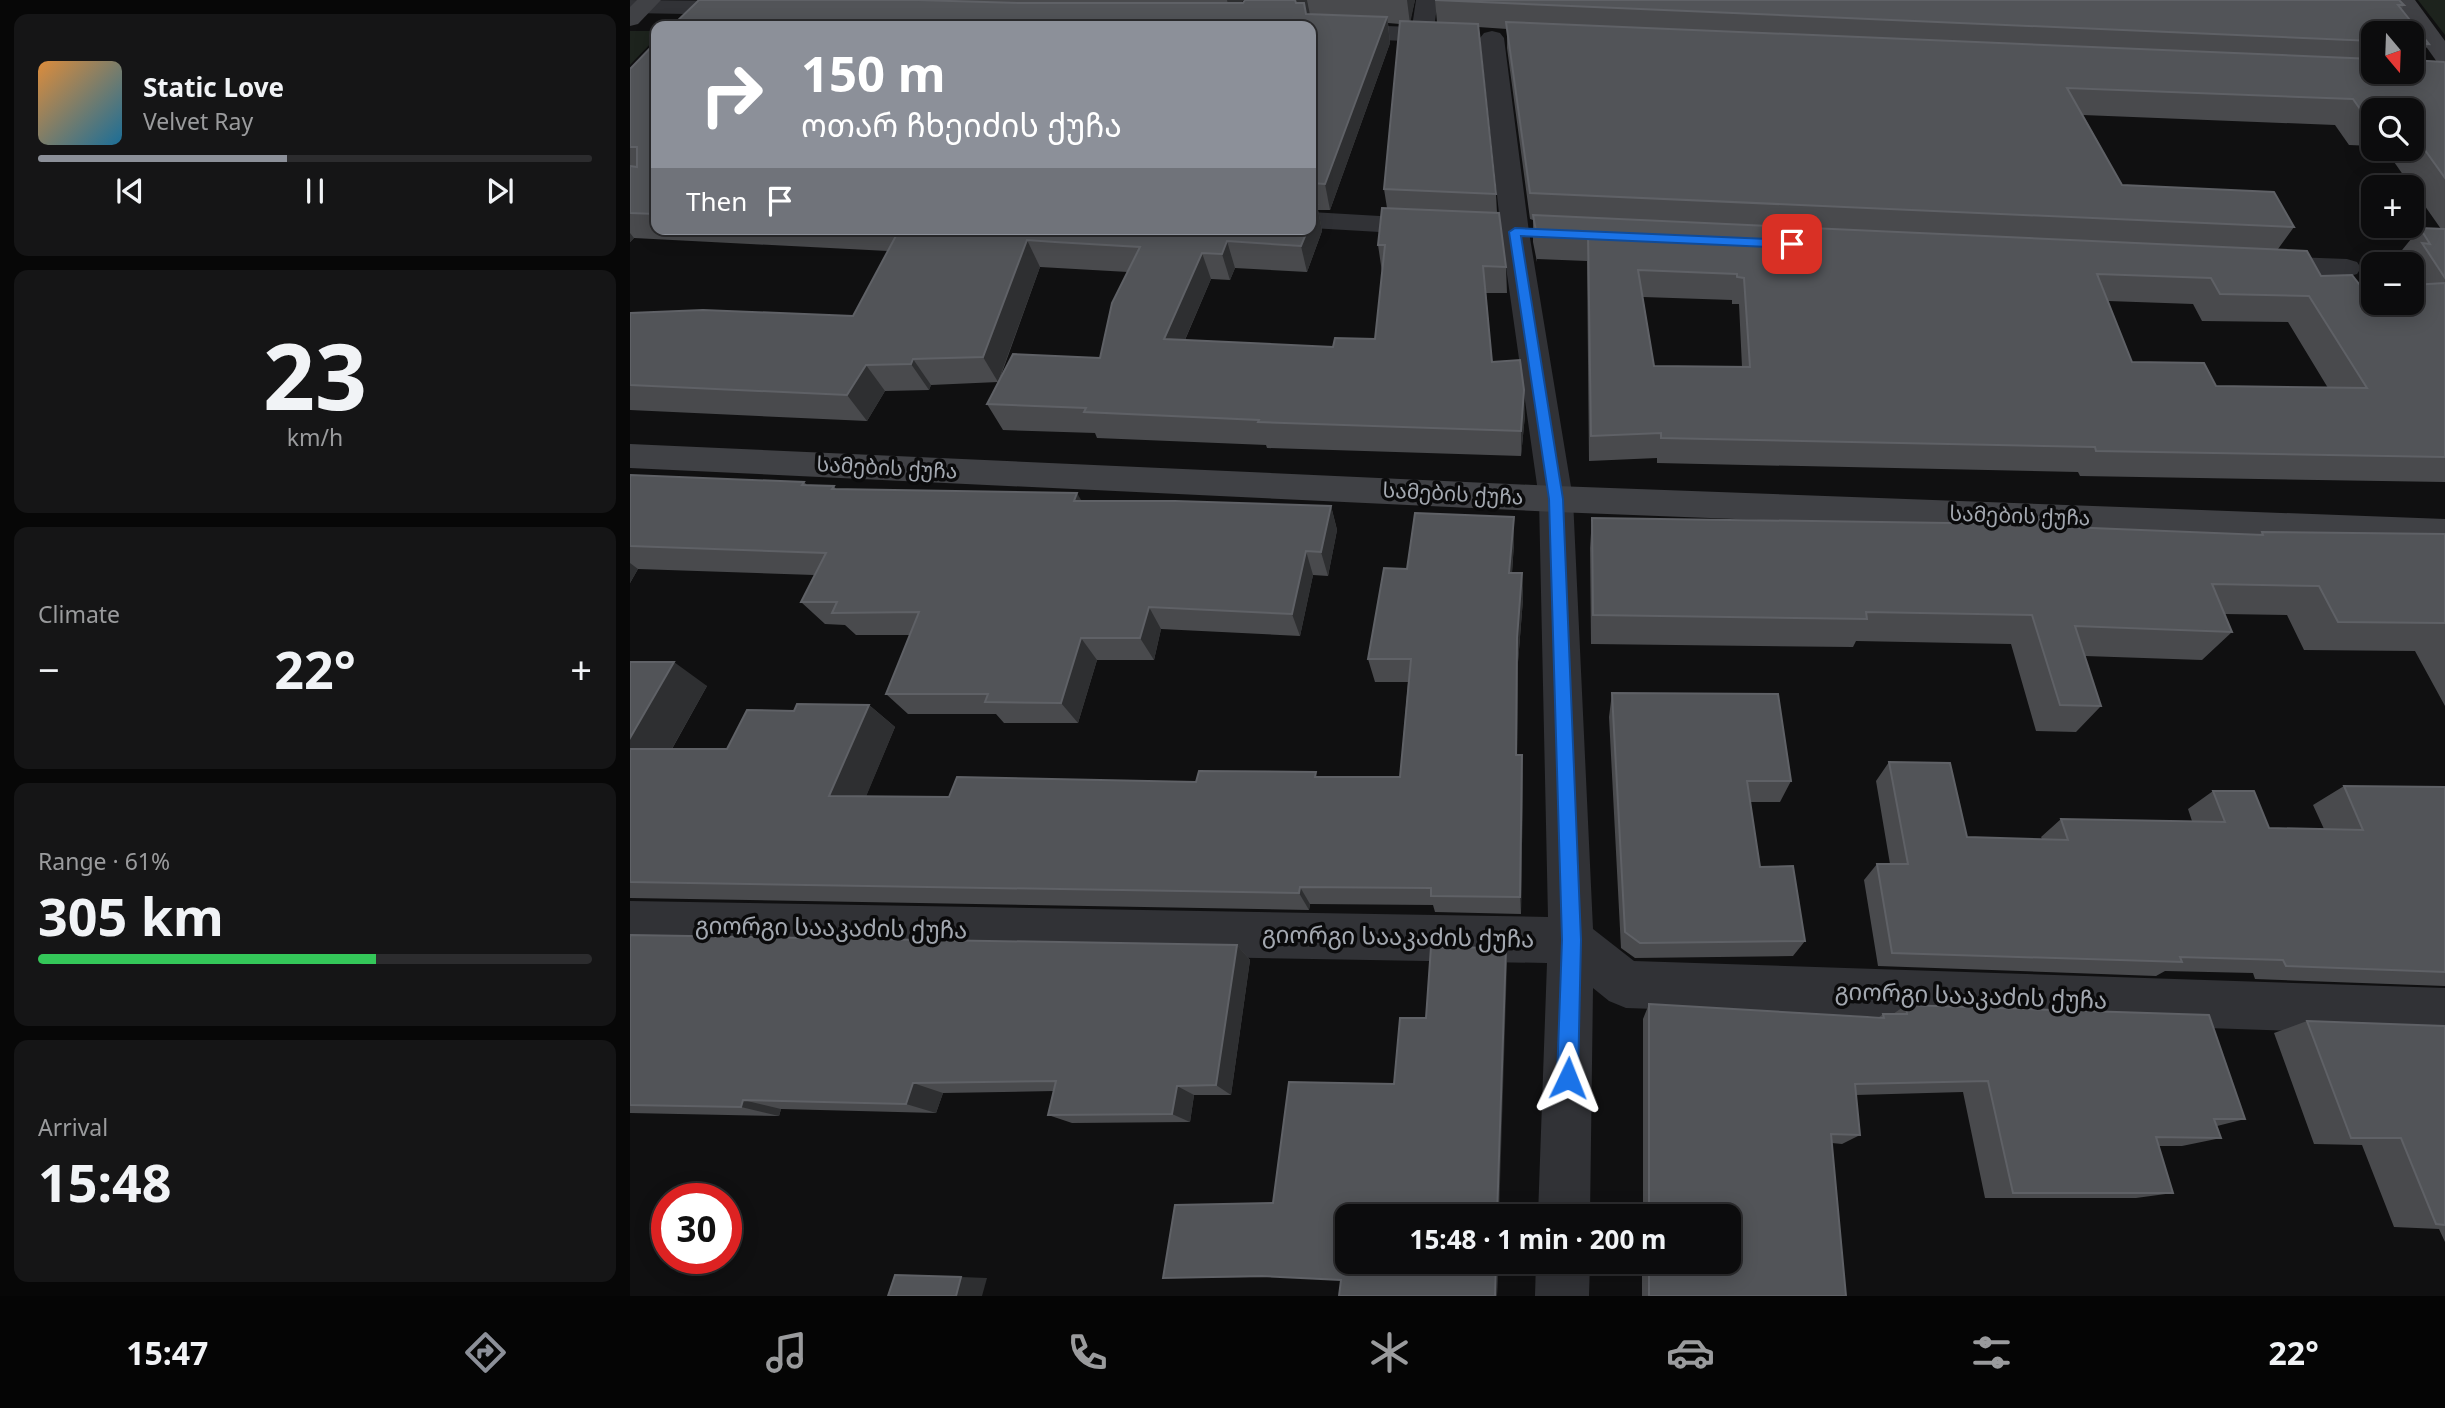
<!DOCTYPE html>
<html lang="en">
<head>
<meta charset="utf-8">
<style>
	:root { --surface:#0c0c0d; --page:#151516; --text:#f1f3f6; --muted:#9a9b9d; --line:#2c2c2e; --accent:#8c9099 }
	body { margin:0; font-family:"Noto Sans","Noto Sans Georgian",sans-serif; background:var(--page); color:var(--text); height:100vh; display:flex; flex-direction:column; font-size:26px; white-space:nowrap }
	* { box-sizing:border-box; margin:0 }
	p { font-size:23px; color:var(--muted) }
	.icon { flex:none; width:38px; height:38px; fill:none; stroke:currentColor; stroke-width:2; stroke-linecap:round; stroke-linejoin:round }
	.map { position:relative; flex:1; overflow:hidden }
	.side { display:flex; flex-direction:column; gap:14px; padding:14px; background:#070707; width:630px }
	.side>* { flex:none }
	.top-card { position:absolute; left:21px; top:21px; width:665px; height:214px; border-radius:14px; box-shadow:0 4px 18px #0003,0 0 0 2px var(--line); background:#8c9099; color:#fff; overflow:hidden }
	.needle { width:46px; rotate:161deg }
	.fabs { position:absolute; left:1731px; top:21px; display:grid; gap:14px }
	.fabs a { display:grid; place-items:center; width:63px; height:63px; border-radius:14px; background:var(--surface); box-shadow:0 4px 18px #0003,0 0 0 2px var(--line); font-size:35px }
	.speed { position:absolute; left:21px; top:1183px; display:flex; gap:14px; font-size:35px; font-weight:700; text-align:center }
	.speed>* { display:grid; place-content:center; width:91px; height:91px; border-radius:50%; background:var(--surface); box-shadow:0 4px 18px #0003,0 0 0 2px var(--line); line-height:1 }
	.speed .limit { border:10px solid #d22; background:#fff; color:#111 }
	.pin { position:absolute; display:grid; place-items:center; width:60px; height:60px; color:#fff; margin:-30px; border-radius:14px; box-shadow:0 4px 10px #0006 }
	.me { position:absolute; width:77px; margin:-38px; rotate:2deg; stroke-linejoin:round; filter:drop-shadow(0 0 5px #0008) }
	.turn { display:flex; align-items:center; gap:24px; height:147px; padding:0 35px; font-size:32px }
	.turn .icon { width:91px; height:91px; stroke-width:2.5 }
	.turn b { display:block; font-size:49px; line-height:60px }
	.then { display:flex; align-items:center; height:66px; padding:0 35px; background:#0003; gap:14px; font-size:26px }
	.big { font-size:52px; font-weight:700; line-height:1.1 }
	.side .card { flex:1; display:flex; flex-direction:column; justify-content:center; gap:10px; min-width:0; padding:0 24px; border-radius:14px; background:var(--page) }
	.side .dial { align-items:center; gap:0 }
	.dial b { font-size:91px; line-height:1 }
	.song { display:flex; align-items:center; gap:21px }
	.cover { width:84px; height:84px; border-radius:10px; background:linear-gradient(135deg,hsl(30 70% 55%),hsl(200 70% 35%)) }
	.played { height:7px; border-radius:4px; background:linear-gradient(90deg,var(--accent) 45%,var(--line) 45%) }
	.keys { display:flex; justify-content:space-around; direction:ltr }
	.heat { display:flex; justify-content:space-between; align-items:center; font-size:38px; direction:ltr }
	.charge { height:10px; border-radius:5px; background:linear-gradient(90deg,#34c759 61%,var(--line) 0) }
	.trip { position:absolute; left:705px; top:1204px; width:406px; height:70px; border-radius:14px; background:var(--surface); box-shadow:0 4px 18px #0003,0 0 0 2px var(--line); font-weight:700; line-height:70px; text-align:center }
	.tabs { display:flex; height:112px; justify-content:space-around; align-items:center; background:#050505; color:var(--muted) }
	.tabs .icon { width:49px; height:49px }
	.tabs .current { color:var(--accent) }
	.tabs b { font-size:32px; color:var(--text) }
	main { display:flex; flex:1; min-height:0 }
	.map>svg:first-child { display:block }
	.green { fill:#1d231d }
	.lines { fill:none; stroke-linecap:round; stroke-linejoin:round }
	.street { fill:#313236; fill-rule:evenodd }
	.secondary { fill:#404145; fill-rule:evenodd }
	.wall { fill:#494a4d; fill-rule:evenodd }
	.shaded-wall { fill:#2e2f31 }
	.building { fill:#525458; stroke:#5f6166; stroke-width:2; fill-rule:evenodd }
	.route { fill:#1a73e8; stroke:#114b97; stroke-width:2 }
	.labels { text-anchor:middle; stroke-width:7; stroke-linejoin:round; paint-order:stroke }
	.street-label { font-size:21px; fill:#a3a8b0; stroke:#0b0b0c }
	.near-street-label { font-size:24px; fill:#a3a8b0; stroke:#0b0b0c }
</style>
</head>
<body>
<main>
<section class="side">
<div class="card">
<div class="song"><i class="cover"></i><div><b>Static Love</b><p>Velvet Ray</p></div></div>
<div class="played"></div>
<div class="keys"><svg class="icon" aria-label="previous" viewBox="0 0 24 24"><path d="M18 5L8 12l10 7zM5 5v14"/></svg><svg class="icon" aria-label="pause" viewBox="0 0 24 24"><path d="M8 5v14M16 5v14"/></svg><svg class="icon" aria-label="next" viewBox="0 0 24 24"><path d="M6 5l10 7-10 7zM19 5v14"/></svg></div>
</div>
<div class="card dial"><b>23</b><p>km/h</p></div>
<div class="card"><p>Climate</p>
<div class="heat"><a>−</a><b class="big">22°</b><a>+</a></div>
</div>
<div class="card"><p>Range · 61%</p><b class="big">305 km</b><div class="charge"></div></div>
<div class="card"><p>Arrival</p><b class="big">15:48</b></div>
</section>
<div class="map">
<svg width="1815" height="1296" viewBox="0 0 1815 1296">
	<rect width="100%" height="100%" fill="#101011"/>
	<g class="green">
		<path d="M1788,0H1815V35Z"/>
		<path d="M0,31H26V38L0,65Z"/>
	</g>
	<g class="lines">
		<g class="street">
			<path d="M0,0L113,1L121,3L124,8L121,13L113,15L0,13Z"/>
			<path d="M786,0H808L804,28L830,31L833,36L830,41L822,43L681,37V26H672L681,23L782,27Z"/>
			<path d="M862,31L870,33L874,38L899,232L943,499L963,929L1004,961L1815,988V1036L996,1008L979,1001L963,988L960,1216H908L917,963L0,947V901L918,917L909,499L871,232L850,38L854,33Z"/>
			<path d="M681,212L801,219L811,221L815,227L811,233L801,235L681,228Z"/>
			<path d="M1634,256L1717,259L1727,262L1731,268L1727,274L1717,277L1624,271L1620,265L1624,259Z"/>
			<path d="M906,1262H960L959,1296H905Z"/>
		</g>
		<g class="secondary">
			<path d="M7,0H31L8,24L0,26V7Z"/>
			<path d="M1763,0H1785L1815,41V64L1807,62Z"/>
			<path d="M0,444L926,486L1815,519V547L926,512L0,468Z"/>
		</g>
	</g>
	<g class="wall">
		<path d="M69,0H613L611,3H613L615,0H785L780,21L807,22L805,0L1774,5L1771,10L1799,44L1787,61L1815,63V482L1450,476L1448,472L1027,463V458L959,461L957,261L907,259V262L903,242V220L900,219L877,48V29L848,27L866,194L867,213L876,267L877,293H856L862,362L895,415L891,456L637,448L636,445L467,438L465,433L373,430L357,404L368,382L301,385L299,390L255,391L237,421L0,410V313L223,316L258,251L4,238L0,242V69L26,42V229H681V26ZM758,23L770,24L754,189L757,208L748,245L752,272L745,339L703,347L555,340L581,279L600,280L605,268L677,272L692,231L688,210H700L760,43ZM1743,33H1782V72H1743ZM1743,110H1782V149H1755L1811,229L1790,228L1768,255L1774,264H1782V303L1691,276L1648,249L1664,227L1492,185L1453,115L1705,125L1719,145L1743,146ZM410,267L498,272L470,358L369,381ZM1013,297L1102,300V304H1109L1112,367L1024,366ZM1478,301L1563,304L1572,321L1658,322L1698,388L1586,386L1502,362Z"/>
		<path d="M0,475L174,482L177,485L204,486L206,489L452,501L701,506L707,530L698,576L683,575L670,636L531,629L524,660H467L448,723H374L366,714H278L256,694L280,635H226L215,625L195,624L171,602L184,575L8,569L0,583Z"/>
		<path d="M884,517V543L882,573H892L893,599L888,662L887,755L893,776L891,914L805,912L803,905L680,904L679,910L0,898V662L77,686L42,749H97L164,711L239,705L265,727L236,796L319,797L566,782L688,777H770L778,682H745L738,659L777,569Z"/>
		<path d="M962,518L1413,526L1629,535L1632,532L1815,534V706L1785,651L1674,650L1657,615L1594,614L1602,632L1572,660L1455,656L1471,706L1446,732L1406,731L1381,644L1226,641L1223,647L961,644L960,548Z"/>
		<path d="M982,693L1161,781L1150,802H1120L1130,867L1175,941L1163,956L1005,958L991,948L979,717Z"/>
		<path d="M1259,762L1337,837L1412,839L1411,837L1431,819L1562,821L1558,809L1583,791L1639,828L1694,829L1683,805L1714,786L1815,787V986L1625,979L1623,973L1535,971L1526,976L1248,966L1234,880L1247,864H1260L1246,781Z"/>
		<path d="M0,935L607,945L620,960L601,1095H564L560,1122L442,1123L418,1115L424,1091L313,1093L306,1113L151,1109L149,1116L0,1113Z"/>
		<path d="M876,948L877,965L718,1262H868L867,1296L711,1280L648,1277L533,1278L643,1203L764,1084L796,1018Z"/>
		<path d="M1019,1004L1248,1018L1253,1014H1263L1276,1005L1615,1119L1587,1126L1591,1138L1552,1146H1528L1543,1193L1506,1198H1355L1333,1092L1226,1095L1230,1135L1212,1144L1202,1143L1216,1296H1012V1262H1099V1216H1013V1019Z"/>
		<path d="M1677,1021L1815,1026V1242L1809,1229L1764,1227L1732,1145L1684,1144L1644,1033Z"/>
	</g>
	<g class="shaded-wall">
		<path d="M597,0H613L602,21Z"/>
		<path d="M665,0H677L681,20L670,25Z"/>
		<path d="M777,0H785L780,24Z"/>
		<path d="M757,17L760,43L700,210L695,184Z"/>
		<path d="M687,205L692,231L677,272L671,246L678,229H681V221Z"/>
		<path d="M0,233L4,238L0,242Z"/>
		<path d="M397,240L410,267L368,382L353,357Z"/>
		<path d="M597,241L605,268L600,280L592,254Z"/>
		<path d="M572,253L581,279L544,365L534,339Z"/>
		<path d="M283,359L301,385L299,390L281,364Z"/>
		<path d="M236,365L255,391L237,421L217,395Z"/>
		<path d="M894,390L895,415L891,456V431Z"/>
		<path d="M447,493L461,517L444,501Z"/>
		<path d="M701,506L707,530L698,576L691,552Z"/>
		<path d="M884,517V543L880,598L879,573Z"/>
		<path d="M676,551L683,575L670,636L662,614Z"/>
		<path d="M0,563L8,569L0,583Z"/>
		<path d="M892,573L893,599L888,662L887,776L886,755L887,638Z"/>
		<path d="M519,607L531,629L524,660L510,638Z"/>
		<path d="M451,638L467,660L448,723L431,703Z"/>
		<path d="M44,662L77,686L30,770L0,753V738Z"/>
		<path d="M239,705L265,727L228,816L199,796Z"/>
		<path d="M892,755L893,776L891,914L890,897Z"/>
		<path d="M670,887L680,904L679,910L669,893Z"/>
		<path d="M607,945L620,960L601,1095L586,1085Z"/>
		<path d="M876,948L877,965L869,1216H867Z"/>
		<path d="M283,1083L313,1093L306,1113L276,1104Z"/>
		<path d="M547,1086L564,1095L560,1122L542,1114Z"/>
		<path d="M113,1100L151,1109L149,1116L111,1107Z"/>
		<path d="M866,1262H868L867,1296H865Z"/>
		<path d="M331,1277L357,1278L352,1296H326Z"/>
	</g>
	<g class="building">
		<path d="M69,0H288L388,3H613L615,0H665L666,3H674L676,14L757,17L695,184L681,183V26H42Z"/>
		<path d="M805,0H1769L1774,5H1768L1799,44L1782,43V33H1743V41Z"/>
		<path d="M770,21L848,24L866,194L754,189Z"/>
		<path d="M876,22L1743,59V72H1782V60L1814,62L1815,63V178L1782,132V110H1743V119H1737L1723,99L1437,88L1492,185L1644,192L1664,227L900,193Z"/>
		<path d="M26,42V214L0,213V166L7,167V147H0V69Z"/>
		<path d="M681,204L687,205L681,221Z"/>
		<path d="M752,208L869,213L876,267L853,266L862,362L890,360L894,390L891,431L628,422L629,420L454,412L456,408L357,404L383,354L470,358L482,303L510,247L425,242L397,240L353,357L283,359L281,364L236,365L217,395L0,385V313L73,310L223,316L268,232H261L263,229H678L671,246L597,241L592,254L572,253L534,339L703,347L705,338L745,339L755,245H748Z"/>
		<path d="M903,215L1677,251L1691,276L1722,275L1733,289L1743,288V303H1782V285L1815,283V457L1466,451L1465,447L1031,438V433L961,436L958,234L907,233V236ZM1008,270L1107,274V277L1114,278L1120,367L1024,366ZM1467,274L1581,278L1590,294L1679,296L1737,388L1586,386L1574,363L1502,362Z"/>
		<path d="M1790,228L1815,229V278L1792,243L1800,244Z"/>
		<path d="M0,475L174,482L172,485L204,486L202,489L447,493L444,501H545L701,506L691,552L676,551L662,614L519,607L510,638H451L431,703L355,702L358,694H256L289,612L202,613L207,602H171L196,553L0,546Z"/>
		<path d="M785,513L884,517L879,573H892L887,638L886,755H892L890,897L801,896V888L670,887L669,893L0,882V749H97L117,710L164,711L167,704L239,705L199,796L319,797L327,777L566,782L569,771L686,772L685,777H770L781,659H738L754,568L777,569Z"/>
		<path d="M1410,517L1413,526L1633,535L1632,532L1815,534V623L1708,622L1689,586L1582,584L1602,632L1445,626L1471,706L1430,705L1402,615L1236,612L1237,619L963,615L962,518L1388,524Z"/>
		<path d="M0,662H44L0,738Z"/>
		<path d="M982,693L1148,694L1161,781H1117L1130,867L1163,866L1175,941L1010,943L995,932Z"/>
		<path d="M1259,762L1320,763L1337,837L1438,840L1431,819L1595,822L1583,791H1624L1639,828L1733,830L1714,786L1815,787V972L1656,966L1653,960L1550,957L1552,962L1262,953L1247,864H1278Z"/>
		<path d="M0,935L607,945L586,1085L547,1086L542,1114L418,1115L426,1081L283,1083L276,1104L113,1100L111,1107L0,1105Z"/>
		<path d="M801,947L876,948L867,1216H718V1262H866L865,1296H709L711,1280L632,1276L533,1278L545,1205L643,1203L659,1082L764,1084L770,1018H796Z"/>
		<path d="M1019,1004L1254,1018L1253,1014H1277L1276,1005L1579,1015L1615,1119H1584L1591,1138L1526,1137L1543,1193H1383L1358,1081L1225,1084L1230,1135L1201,1134L1216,1296H1019V1262H1099V1216H1019Z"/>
		<path d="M1677,1021L1815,1026V1225L1806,1224L1771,1138H1721Z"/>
		<path d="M265,1275L331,1277L326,1296H258Z"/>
	</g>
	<path class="route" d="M885,228L1162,240L1168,244L1162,248L891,236L933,499L951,940L948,1078L945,1085L938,1088L930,1085L927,1078L932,940L919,499L879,232Z"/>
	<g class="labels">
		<g class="street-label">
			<text transform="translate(257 468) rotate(3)" y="7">სამების ქუჩა</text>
			<text transform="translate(823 494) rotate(3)" y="7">სამების ქუჩა</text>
			<text transform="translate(1390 516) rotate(2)" y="7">სამების ქუჩა</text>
		</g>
		<g class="near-street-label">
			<text transform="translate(201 928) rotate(1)" y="8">გიორგი სააკაძის ქუჩა</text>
			<text transform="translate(768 937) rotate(1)" y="8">გიორგი სააკაძის ქუჩა</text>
			<text transform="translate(1341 996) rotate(2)" y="8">გიორგი სააკაძის ქუჩა</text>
		</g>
	</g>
</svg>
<div class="fabs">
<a><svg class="needle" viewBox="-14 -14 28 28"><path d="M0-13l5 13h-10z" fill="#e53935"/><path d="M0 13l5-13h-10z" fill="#9a9b9d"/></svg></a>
<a><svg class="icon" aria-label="search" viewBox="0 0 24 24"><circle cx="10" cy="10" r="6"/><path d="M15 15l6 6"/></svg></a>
<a>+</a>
<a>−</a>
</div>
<div class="speed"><div class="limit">30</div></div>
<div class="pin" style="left:1162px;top:244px;background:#d93025"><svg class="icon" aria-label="arrive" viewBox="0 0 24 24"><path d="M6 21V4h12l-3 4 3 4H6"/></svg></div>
<svg class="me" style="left:938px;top:1078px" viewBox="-20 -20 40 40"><path d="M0-17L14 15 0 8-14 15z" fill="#1a73e8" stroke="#fff" stroke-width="4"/></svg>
<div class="trip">15:48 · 1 min · 200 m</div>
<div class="top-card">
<div class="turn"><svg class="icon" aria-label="right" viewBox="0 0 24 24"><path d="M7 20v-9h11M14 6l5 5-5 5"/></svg><div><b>150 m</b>ოთარ ჩხეიძის ქუჩა</div></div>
<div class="then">Then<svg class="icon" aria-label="arrive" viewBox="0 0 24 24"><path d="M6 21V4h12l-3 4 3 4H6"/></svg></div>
</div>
</div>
</main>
<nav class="tabs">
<b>15:47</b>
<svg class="icon current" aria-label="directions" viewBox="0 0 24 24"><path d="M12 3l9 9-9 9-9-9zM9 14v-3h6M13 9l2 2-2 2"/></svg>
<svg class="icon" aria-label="music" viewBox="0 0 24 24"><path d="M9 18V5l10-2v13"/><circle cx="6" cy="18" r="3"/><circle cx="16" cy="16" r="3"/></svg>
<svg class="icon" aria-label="phone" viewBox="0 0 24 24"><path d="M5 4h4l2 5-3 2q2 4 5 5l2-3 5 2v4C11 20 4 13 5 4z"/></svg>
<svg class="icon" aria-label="climate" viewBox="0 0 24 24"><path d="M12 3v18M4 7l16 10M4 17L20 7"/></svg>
<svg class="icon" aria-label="car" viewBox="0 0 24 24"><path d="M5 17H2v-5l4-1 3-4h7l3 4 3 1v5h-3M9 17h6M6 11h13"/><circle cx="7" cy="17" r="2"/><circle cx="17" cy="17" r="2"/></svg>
<svg class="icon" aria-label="filters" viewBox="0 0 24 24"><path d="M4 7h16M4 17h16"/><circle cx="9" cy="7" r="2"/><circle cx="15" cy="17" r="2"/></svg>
<b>22°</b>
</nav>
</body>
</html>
